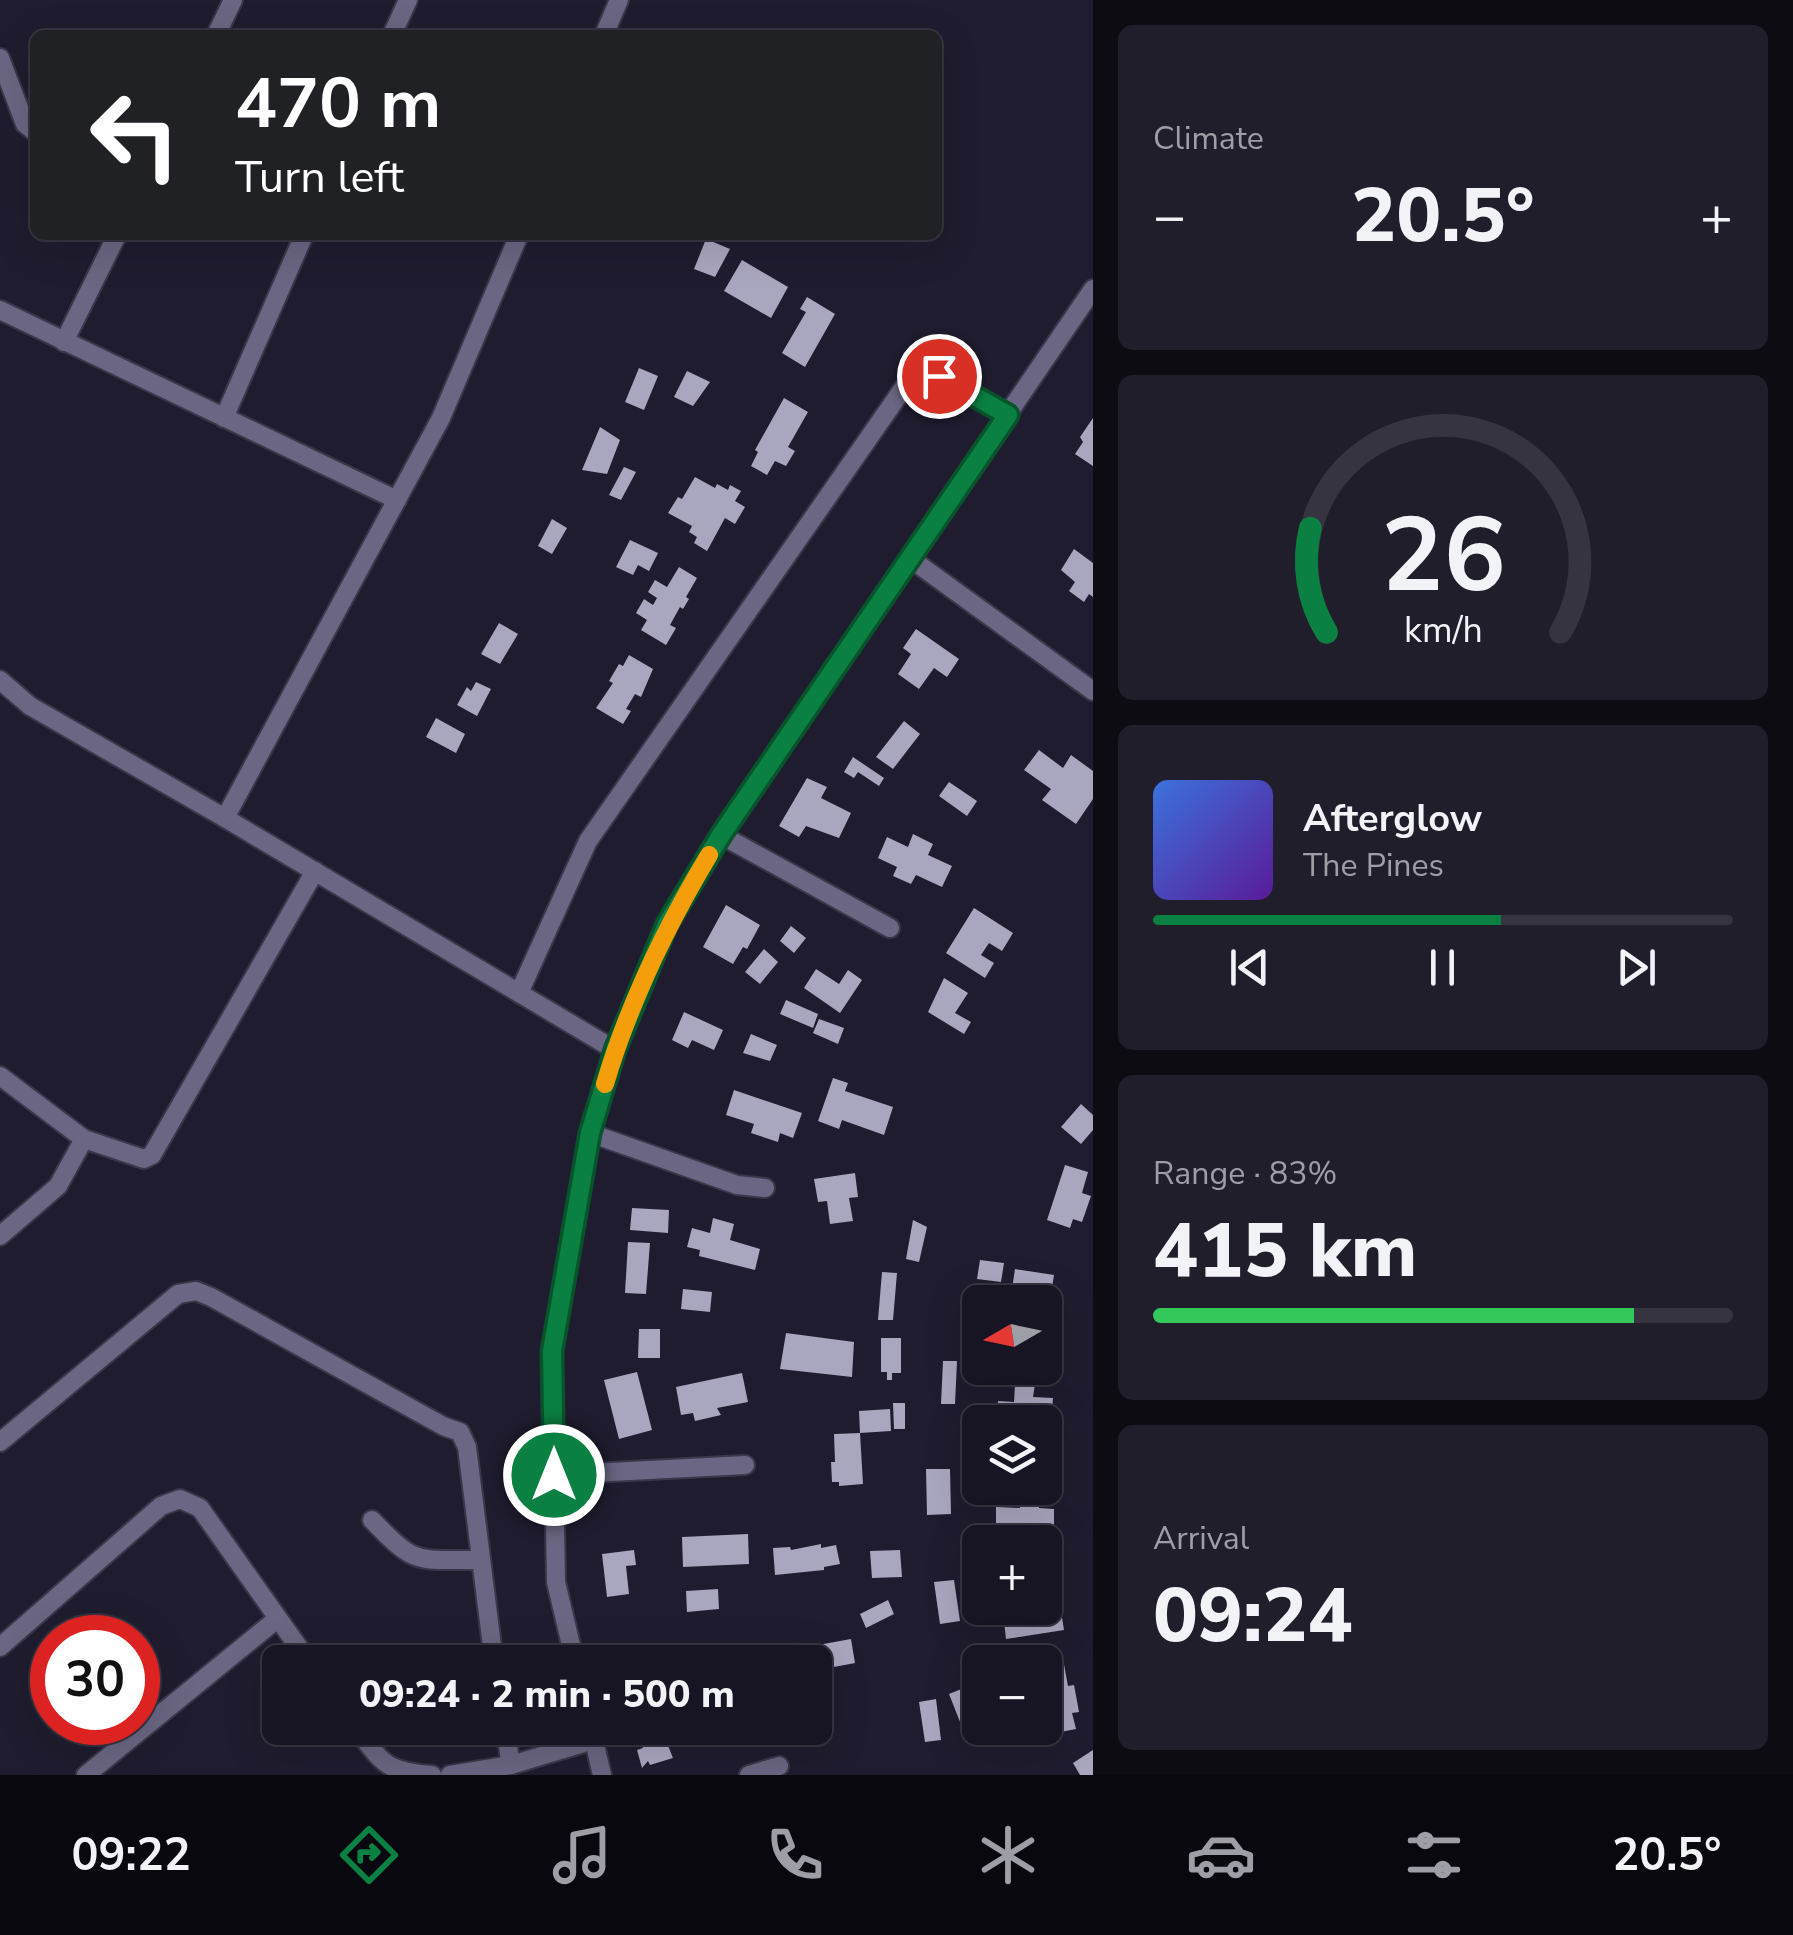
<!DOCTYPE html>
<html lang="en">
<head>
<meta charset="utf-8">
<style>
	:root { --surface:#171523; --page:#201e2b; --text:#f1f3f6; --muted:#9e9fa6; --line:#363441; --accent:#0b8043 }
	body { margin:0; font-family:"Nunito Sans",sans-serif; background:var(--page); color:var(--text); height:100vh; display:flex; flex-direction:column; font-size:38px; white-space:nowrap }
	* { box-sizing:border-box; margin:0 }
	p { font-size:32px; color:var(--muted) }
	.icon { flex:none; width:55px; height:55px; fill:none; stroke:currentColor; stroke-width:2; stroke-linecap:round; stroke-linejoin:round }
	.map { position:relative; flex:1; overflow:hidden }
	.sheet { display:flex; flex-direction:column; gap:25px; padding:25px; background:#0d0c13; width:700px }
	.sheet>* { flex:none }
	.banner { position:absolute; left:30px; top:30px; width:912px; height:210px; border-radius:15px; box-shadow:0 10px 40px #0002,0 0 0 2px var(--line); background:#202124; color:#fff; overflow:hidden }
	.needle { width:65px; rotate:261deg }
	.fabs { position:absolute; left:962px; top:1285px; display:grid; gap:20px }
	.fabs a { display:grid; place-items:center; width:100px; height:100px; border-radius:15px; background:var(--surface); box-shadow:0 10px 40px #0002,0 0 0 2px var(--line); font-size:50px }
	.speed { position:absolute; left:30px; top:1615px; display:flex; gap:20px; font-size:50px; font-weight:700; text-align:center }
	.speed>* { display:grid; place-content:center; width:130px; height:130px; border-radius:50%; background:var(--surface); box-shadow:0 10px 40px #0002,0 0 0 2px var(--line); line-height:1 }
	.speed .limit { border:15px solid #d22; background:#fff; color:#111 }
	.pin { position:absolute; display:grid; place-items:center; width:85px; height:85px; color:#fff; margin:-42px; border:5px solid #fff; border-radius:50%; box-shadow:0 2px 10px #0007 }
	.me { position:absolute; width:110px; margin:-55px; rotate:0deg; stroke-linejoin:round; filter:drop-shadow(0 0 8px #0008) }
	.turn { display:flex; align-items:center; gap:35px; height:210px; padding:0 40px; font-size:45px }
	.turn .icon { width:130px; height:130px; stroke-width:2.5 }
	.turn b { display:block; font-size:70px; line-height:85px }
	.big { font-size:75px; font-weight:800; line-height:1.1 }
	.sheet .card { flex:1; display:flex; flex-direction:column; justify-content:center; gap:15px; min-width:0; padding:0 35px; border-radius:15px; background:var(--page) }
	.sheet .dial { align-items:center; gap:0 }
	.dial svg { height:260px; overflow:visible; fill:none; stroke:var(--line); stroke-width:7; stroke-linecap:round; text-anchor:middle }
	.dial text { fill:var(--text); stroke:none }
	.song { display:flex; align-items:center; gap:30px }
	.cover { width:120px; height:120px; border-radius:15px; background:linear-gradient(135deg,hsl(220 70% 55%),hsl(270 70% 35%)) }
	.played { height:10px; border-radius:5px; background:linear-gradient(90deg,var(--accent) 60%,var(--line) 60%) }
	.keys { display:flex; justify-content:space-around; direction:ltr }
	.heat { display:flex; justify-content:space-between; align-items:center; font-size:55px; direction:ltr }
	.charge { height:15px; border-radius:8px; background:linear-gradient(90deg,#34c759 83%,var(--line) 0) }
	.trip { position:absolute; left:262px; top:1645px; width:570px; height:100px; border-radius:15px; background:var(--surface); box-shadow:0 10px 40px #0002,0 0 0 2px var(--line); font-weight:800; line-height:100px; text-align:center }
	.tabs { display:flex; height:160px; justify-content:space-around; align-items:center; background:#09080e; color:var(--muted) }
	.tabs .icon { width:70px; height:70px }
	.tabs .current { color:var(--accent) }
	.tabs b { font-size:45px; color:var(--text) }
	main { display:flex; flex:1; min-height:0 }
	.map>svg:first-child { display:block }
	.building { fill:#a9a6bf }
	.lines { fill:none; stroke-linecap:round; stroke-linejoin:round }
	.minor-casing { stroke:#3a374a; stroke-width:22 }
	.minor { stroke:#6a6683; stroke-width:18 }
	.route-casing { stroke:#07532c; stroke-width:25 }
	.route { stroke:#0b8043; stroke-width:18 }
	.slow { stroke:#f59e0b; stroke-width:18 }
</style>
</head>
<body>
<main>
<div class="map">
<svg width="1093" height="1775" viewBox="0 0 1093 1775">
	<rect width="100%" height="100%" fill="#1f1c2f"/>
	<g class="building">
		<path d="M706,239L730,249L715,277L694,269Z"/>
		<path d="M742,260L788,287L771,318L724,291Z"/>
		<path d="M807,297L835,314L805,367L782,353L806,312L800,309Z"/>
		<path d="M639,368L658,376L644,410L625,402Z"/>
		<path d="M687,371L710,382L693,406L674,397Z"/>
		<path d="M784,398L808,412L788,447L795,451L786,466L775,461L767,475L751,466L758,452L755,450Z"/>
		<path d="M1093,418V466L1075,454L1083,442L1080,437Z"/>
		<path d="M600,427L620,440L607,474L582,470Z"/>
		<path d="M624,467L636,472L621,500L609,495Z"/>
		<path d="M695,477L715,488L717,484L728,490L730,485L741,491L735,501L745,507L735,524L725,518L707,551L694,543L697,537L689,532L692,526L668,513L678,497L682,499Z"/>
		<path d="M552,519L567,528L552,554L538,546Z"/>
		<path d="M630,540L658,553L649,571L638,565L633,575L616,567Z"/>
		<path d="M1074,549L1093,563V597L1089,594L1084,602L1069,591L1075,582L1061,570Z"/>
		<path d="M679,567L697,578L686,597L689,599L683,609L680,607L670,625L676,628L666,645L641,630L647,620L636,613L644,599L653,605L657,598L648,592L655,580L667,587Z"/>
		<path d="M499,623L518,634L500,664L481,654Z"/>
		<path d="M916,629L959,659L947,677L934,668L919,689L898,674L911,654L903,648Z"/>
		<path d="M629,655L653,669L641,697L635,694L626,709L631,711L623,724L596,708L613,683L609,681L619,664L623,666Z"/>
		<path d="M476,682L491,689L477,716L457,705L467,687L471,691Z"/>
		<path d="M436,718L465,734L456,753L426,737Z"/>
		<path d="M904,721L920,734L893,769L876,757Z"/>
		<path d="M1039,750L1063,768L1071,755L1093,771V799L1076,824L1042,800L1051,789L1024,770Z"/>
		<path d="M853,757L884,778L879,786L858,772L854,778L844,772Z"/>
		<path d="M807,778L827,787L821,798L851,813L839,838L806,826L799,837L779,826Z"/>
		<path d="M949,782L977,801L967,816L939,796Z"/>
		<path d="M913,834L933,844L928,855L952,866L942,887L916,875L911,884L893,876L897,867L878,858L887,837L908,847Z"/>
		<path d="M726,905L760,925L747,949L743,947L733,964L703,947Z"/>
		<path d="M974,908L1013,933L1002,951L989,943L981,955L994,963L985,978L946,953Z"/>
		<path d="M791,926L806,938L794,953L780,941Z"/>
		<path d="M764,949L778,962L760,984L745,972Z"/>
		<path d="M816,969L839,984L848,970L862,980L840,1013L804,988Z"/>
		<path d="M944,978L968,993L955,1013L971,1022L964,1034L928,1012Z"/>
		<path d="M786,1000L818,1014L813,1028L780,1014Z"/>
		<path d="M684,1012L723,1030L714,1050L692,1040L688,1048L672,1040Z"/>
		<path d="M819,1019L844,1028L838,1044L813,1033Z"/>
		<path d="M751,1034L777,1045L770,1061L743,1053Z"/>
		<path d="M833,1078L848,1083L845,1091L893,1107L884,1135L842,1120L839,1129L818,1121Z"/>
		<path d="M734,1090L802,1113L793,1138L780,1133L778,1142L751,1133L754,1124L726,1115Z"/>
		<path d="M1081,1104L1093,1115V1130L1081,1144L1061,1127Z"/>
		<path d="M1065,1165L1088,1172L1082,1193L1091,1196L1082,1222L1073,1219L1070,1228L1047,1220Z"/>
		<path d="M855,1173L858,1197L849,1198L853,1221L830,1224L827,1201L818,1202L814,1179Z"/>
		<path d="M632,1208L669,1210L668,1233L630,1230Z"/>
		<path d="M713,1218L734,1224L730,1240L760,1249L755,1270L699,1256L700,1250L687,1247L692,1228L710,1233Z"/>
		<path d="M913,1220L927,1227L919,1262L906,1259Z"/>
		<path d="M628,1242L650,1243L646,1294L625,1293Z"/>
		<path d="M980,1260L1004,1263L1001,1282L977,1279Z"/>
		<path d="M1015,1269L1054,1275L1051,1294H1046L1045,1302H1010Z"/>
		<path d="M882,1272L897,1273L893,1320H878Z"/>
		<path d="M683,1289L712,1292L710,1312L681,1309Z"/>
		<path d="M639,1329H660V1358H638Z"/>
		<path d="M786,1333L854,1342L852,1377L780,1369Z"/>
		<path d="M881,1338H901V1373H892V1380H887V1372H881Z"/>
		<path d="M943,1361H957L955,1404H941Z"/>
		<path d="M988,1368H1046L1045,1385L1035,1384L1033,1397L1053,1398L1051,1422L997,1418L998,1401L1014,1402L1015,1384L987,1381Z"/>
		<path d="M637,1372L652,1430L619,1439L604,1380Z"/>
		<path d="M742,1373L748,1402L717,1408L721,1415L695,1421L693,1413L681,1415L676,1387Z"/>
		<path d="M893,1403H905V1429H894Z"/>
		<path d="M890,1409L891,1431L860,1433L859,1411Z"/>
		<path d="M860,1433L863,1484L839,1486V1482H832L831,1462H835L834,1434Z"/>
		<path d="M926,1469H950L951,1514L927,1515Z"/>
		<path d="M1045,1471H1053V1491H1040L1039,1508L1054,1509V1529H1048V1542H1027V1528L996,1527V1507L1020,1508L1021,1488H1045Z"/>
		<path d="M748,1534L749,1564L683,1567L682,1537Z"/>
		<path d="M821,1544V1548L836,1545L840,1564L824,1567V1570L775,1575L773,1548L790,1547L791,1550Z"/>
		<path d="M634,1550L636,1565L626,1566L629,1594L607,1597L602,1554Z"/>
		<path d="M900,1550L902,1577L872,1578L870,1551Z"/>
		<path d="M1049,1569L1051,1607L1060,1605L1064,1630L1006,1639L1003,1613L1025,1610L1024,1608H1045V1570Z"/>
		<path d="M954,1580L960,1621L940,1624L934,1582Z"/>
		<path d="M718,1589L719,1609L687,1612L686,1591Z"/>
		<path d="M888,1600L894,1614L866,1628L860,1614Z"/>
		<path d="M851,1639L855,1663L818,1670L820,1681L815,1682V1662H781L779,1652Z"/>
		<path d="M1063,1659L1068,1686L1074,1685L1079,1712L1072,1713L1076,1729L1050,1734L1048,1724L1045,1725V1663Z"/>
		<path d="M964,1688L979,1726L964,1732L949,1694Z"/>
		<path d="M936,1699L941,1740L925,1742L919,1702Z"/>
		<path d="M637,1728H661L673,1758L650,1765L648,1761L642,1768L637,1750L643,1748Z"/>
		<path d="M700,1728H727L729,1738L703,1743Z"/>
		<path d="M1093,1750V1775H1080L1073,1763Z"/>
	</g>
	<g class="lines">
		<defs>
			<g id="minor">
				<path d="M216,35L233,0"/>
				<path d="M392,35L408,0"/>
				<path d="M604,35L619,0"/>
				<path d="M0,58L25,124L35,132"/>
				<path d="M0,310L397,500"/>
				<path d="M64,342L117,235"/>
				<path d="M224,418L304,235"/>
				<path d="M911,559L1093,691"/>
				<path d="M0,680L30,706L225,818L615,1050"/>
				<path d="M225,818L441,418L519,235"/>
				<path d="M721,835L890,928"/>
				<path d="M519,993L588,841L907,383L939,376L1009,415"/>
				<path d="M0,1076L84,1139"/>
				<path d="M590,1133L737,1185L765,1188"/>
				<path d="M0,1236L58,1186L84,1139L144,1159L152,1155L315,871"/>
				<path d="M0,1442L178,1294L196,1291L211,1297L443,1426L460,1432L467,1447L494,1662"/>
				<path d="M553,1475L745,1465"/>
				<path d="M372,1520C417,1567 416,1559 479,1560"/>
				<path d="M0,1647L161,1506L180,1499L200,1508L309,1662"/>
				<path d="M575,1662L556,1582L552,1351L590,1133L615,1050L667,925L721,835L1093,289"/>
				<path d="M356,1728C383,1764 385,1771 432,1775"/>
				<path d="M505,1728L511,1765"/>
				<path d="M591,1728L602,1775"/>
				<path d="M86,1775L277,1619"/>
				<path d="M450,1775L511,1765L594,1740"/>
				<path d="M749,1775L779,1766"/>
			</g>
		</defs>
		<use href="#minor" class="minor-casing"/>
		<use href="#minor" class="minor"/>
	</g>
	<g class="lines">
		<defs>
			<path id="route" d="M554,1475L552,1351L590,1133L615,1050L667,924L721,835L1008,415L939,376"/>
		</defs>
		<use href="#route" class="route-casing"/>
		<use href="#route" class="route"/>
		<path class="slow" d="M605,1084C629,1003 666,927 709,855"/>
	</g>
</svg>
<div class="fabs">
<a><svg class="needle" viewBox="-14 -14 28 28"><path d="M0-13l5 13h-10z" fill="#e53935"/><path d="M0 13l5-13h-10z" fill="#9e9fa6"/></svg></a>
<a><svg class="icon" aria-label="layers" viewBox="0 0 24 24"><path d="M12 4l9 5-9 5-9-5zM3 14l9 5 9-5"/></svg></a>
<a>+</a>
<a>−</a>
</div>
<div class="speed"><div class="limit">30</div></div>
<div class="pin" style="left:939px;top:376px;background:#d93025"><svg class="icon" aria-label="arrive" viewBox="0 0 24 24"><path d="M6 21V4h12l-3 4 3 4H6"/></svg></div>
<svg class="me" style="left:554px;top:1475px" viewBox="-20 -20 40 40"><circle r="17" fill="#0b8043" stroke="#fff" stroke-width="3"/><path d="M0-11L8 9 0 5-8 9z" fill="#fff"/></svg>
<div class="trip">09:24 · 2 min · 500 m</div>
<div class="banner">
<div class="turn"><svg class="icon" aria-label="left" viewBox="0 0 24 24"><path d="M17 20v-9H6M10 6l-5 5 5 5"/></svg><div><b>470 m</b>Turn left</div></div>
</div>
</div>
<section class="sheet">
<div class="card"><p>Climate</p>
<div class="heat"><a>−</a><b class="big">20.5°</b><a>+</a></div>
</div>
<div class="card dial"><svg viewBox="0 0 100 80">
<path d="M14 69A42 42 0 1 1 86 69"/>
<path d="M14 69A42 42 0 0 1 9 37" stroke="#0b8043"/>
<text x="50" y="56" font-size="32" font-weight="700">26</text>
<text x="50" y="72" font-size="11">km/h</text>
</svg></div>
<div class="card">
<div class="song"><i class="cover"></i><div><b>Afterglow</b><p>The Pines</p></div></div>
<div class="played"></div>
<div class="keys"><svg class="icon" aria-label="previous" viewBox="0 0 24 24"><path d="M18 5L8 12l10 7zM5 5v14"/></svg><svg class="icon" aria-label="pause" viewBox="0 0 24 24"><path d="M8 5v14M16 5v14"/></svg><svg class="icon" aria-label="next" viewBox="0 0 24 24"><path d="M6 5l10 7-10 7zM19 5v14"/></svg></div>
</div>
<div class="card"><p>Range · 83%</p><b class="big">415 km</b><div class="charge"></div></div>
<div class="card"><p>Arrival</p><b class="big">09:24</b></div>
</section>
</main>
<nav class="tabs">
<b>09:22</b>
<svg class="icon current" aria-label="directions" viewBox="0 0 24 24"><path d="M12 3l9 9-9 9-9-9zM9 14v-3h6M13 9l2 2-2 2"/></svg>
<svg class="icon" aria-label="music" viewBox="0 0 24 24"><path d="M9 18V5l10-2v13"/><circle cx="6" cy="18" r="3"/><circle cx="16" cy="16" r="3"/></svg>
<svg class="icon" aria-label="phone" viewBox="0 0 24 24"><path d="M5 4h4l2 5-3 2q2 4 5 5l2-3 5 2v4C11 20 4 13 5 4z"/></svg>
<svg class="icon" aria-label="climate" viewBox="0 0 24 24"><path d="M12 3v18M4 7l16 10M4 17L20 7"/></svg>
<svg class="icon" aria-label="car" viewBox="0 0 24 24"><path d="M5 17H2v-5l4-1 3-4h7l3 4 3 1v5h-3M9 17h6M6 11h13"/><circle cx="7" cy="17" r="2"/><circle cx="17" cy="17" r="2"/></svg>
<svg class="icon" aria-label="filters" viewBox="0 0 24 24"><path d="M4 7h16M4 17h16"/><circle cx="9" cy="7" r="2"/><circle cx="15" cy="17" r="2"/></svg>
<b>20.5°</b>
</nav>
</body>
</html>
